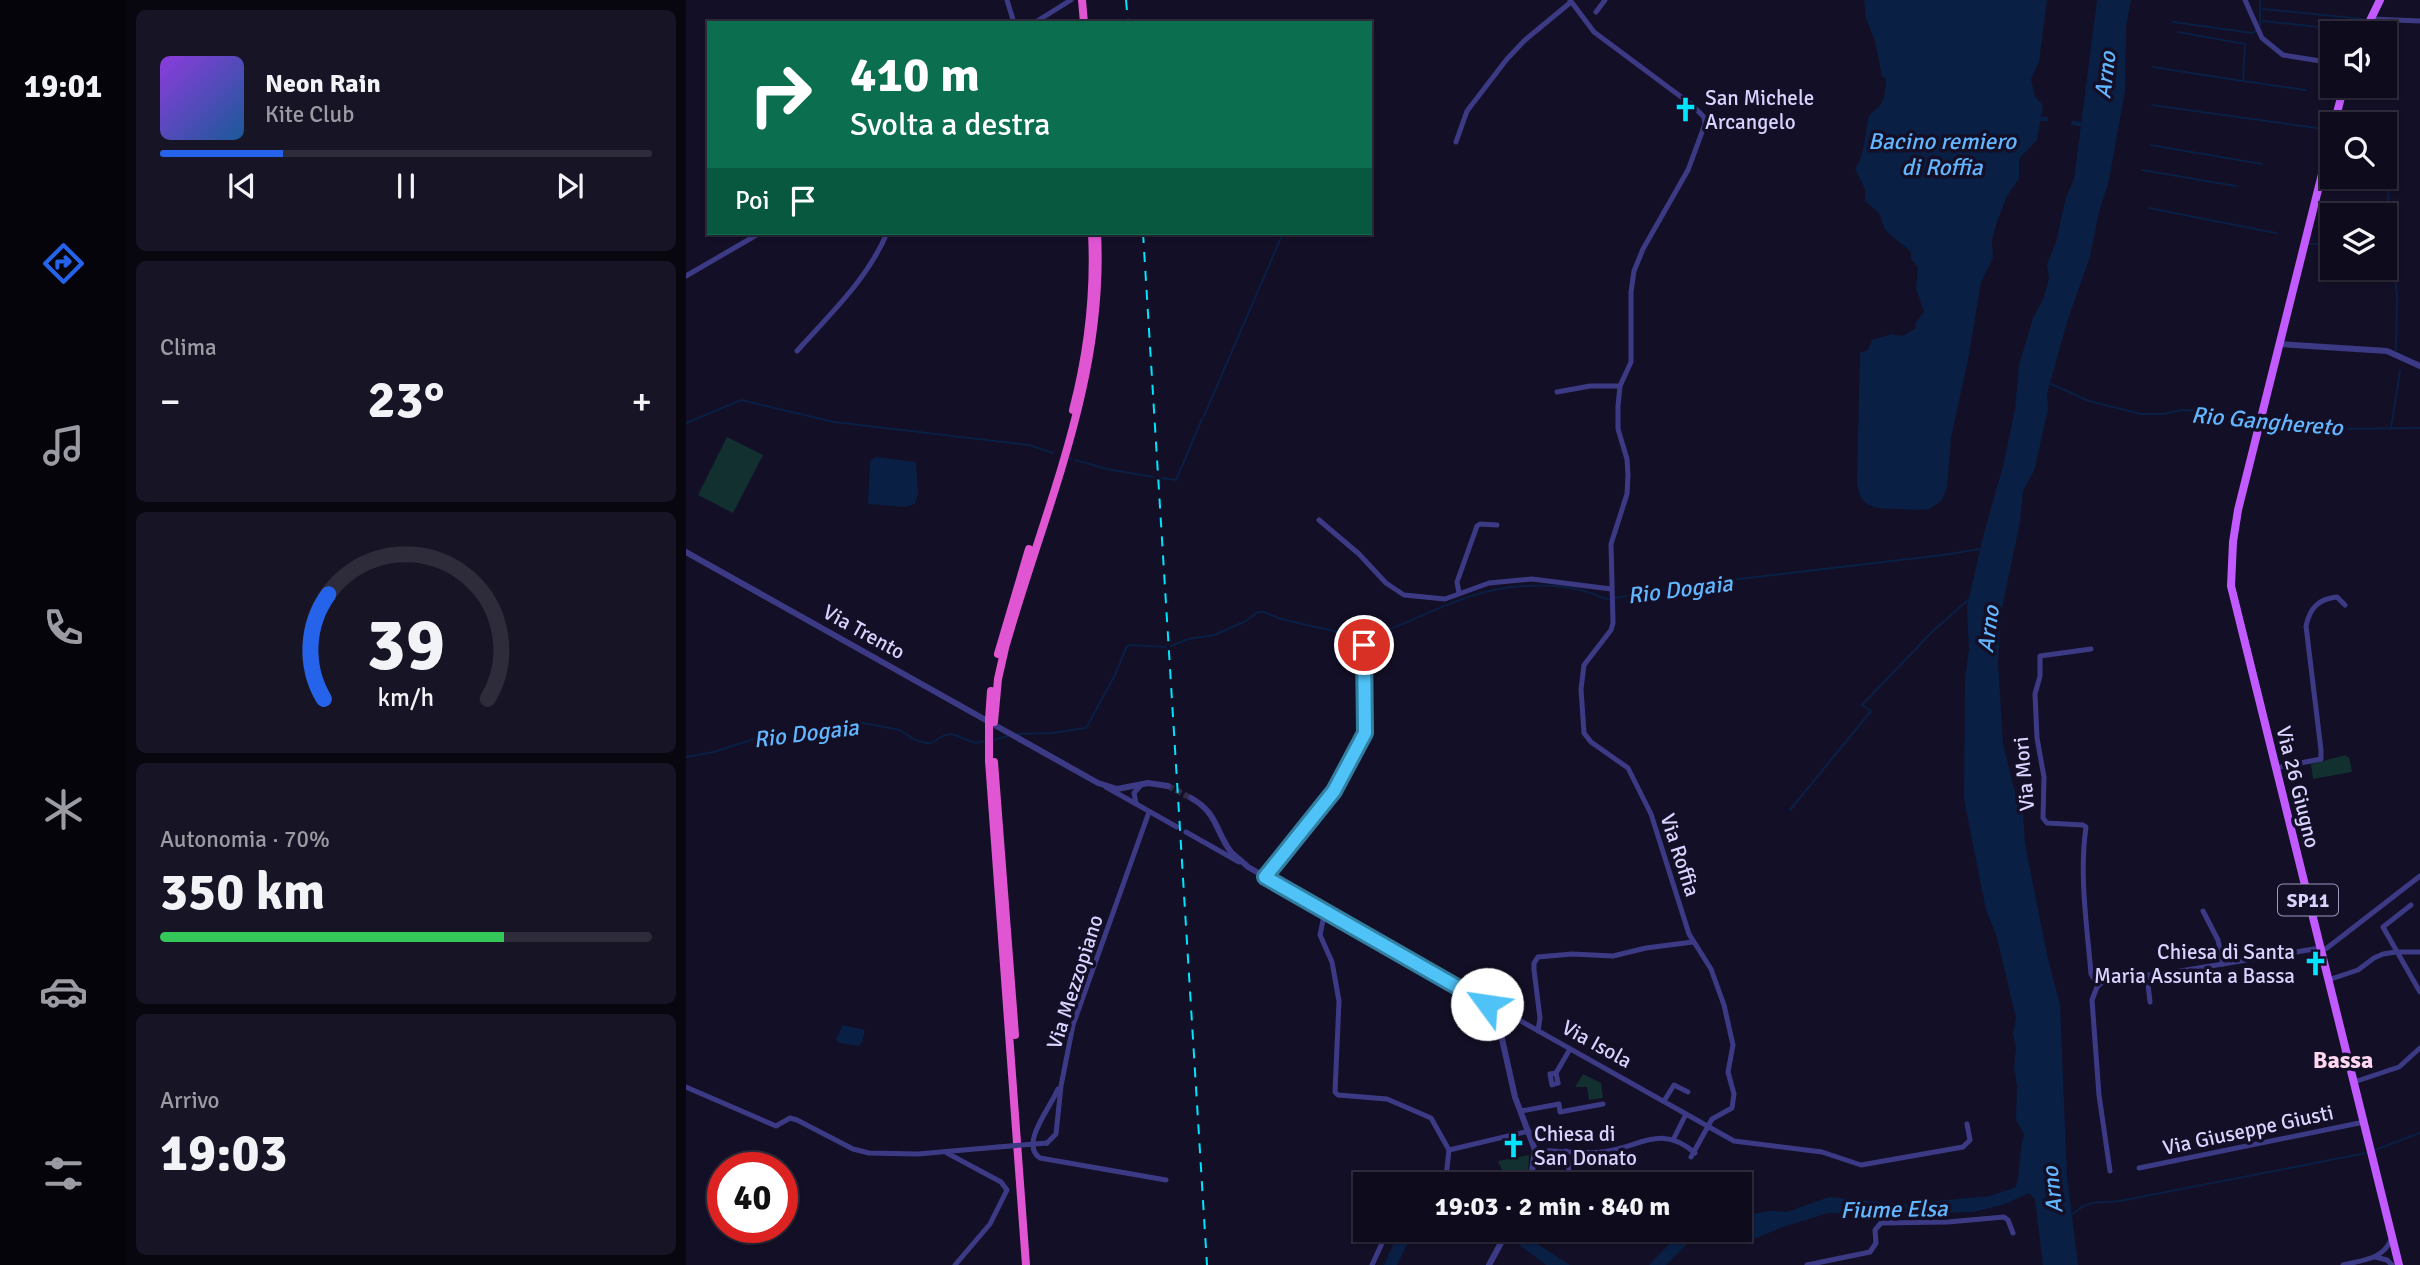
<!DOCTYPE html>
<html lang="it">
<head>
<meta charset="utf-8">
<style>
	:root { --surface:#0e0b1c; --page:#171425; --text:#f1f3f6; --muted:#9b9ba3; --line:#2e2b3b; --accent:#2563eb }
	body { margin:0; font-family:Signika,sans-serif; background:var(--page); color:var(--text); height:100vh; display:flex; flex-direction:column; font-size:26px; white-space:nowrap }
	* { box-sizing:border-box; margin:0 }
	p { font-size:23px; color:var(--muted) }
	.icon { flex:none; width:38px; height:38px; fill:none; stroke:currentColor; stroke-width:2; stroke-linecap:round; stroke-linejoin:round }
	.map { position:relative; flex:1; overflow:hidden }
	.panel { display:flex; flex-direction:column; gap:10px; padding:10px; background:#08060f; width:560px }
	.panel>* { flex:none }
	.banner { position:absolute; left:21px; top:21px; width:665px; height:214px; border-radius:0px; box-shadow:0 2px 5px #0004,0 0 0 2px var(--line); background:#0b6e4f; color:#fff; overflow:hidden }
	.buttons { position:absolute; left:1634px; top:21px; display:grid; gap:14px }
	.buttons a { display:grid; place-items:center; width:77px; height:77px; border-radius:0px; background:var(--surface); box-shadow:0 2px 5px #0004,0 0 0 2px var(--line); font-size:35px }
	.speed { position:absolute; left:21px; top:1152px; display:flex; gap:14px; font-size:35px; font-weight:700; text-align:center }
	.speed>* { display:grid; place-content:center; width:91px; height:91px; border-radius:50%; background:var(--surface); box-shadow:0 2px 5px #0004,0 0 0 2px var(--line); line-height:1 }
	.speed .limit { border:10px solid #d22; background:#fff; color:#111 }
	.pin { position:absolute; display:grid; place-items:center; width:60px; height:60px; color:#fff; margin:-30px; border:4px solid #fff; border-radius:50%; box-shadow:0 2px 7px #0007 }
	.me { position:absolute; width:77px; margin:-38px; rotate:301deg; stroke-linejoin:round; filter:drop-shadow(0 0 5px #0008) }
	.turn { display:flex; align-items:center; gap:24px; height:147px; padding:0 28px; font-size:32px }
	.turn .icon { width:91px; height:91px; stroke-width:2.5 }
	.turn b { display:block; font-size:49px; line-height:60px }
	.then { display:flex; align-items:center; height:66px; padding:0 28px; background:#0003; gap:14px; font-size:26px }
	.big { font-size:52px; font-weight:700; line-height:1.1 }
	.panel .widget { flex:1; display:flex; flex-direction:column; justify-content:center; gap:10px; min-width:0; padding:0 24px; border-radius:10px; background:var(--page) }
	.panel .dial { align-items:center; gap:0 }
	.dial svg { height:182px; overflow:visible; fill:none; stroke:var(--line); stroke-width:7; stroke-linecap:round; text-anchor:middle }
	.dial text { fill:var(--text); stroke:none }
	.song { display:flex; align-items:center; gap:21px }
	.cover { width:84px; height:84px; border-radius:10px; background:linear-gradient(135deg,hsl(270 70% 55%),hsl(210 70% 35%)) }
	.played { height:7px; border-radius:4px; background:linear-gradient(90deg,var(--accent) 25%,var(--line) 25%) }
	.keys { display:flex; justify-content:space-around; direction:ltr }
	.heat { display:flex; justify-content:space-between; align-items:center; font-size:38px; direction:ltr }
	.charge { height:10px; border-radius:5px; background:linear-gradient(90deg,#34c759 70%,var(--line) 0) }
	.trip { position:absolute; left:667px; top:1172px; width:399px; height:70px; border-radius:0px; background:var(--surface); box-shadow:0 2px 5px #0004,0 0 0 2px var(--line); font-weight:700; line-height:70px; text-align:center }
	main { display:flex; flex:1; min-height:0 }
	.tab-bar { display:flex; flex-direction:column; width:126px; justify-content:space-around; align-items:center; background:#06040b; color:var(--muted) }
	.tab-bar .icon { width:49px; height:49px }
	.tab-bar .current { color:var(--accent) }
	.tab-bar b { font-size:32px; color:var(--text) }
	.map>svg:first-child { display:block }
	.green { fill:#12302f }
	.water { fill:#0a1f44 }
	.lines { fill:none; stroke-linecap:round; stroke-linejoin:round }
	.stream { stroke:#0a1f44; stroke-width:2 }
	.canal { stroke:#0a1f44; stroke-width:4.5 }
	.tertiary-tunnel { stroke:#312d47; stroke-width:6; stroke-dasharray:6 3; stroke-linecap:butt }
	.minor { stroke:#3d3a85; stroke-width:5 }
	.tertiary { stroke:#3d3a85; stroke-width:6 }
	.primary { stroke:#c25bff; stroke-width:8 }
	.trunk { stroke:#e055d1; stroke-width:8 }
	.rail { stroke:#00e5ff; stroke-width:2; stroke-dasharray:10 9; stroke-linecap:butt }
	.minor-bridge { stroke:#3d3a85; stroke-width:5 }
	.trunk-bridge { stroke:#e055d1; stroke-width:8 }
	.route-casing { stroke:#337fa1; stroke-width:18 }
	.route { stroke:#4fc3f7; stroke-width:12 }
	.labels { text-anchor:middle; stroke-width:7; stroke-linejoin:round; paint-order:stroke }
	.shield { fill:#130f26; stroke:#9e99be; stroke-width:2 }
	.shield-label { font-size:19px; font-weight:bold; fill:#d9d4ff }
	.poi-label { font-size:21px; fill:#d9d4ff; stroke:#130f26; text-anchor:start }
	.street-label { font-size:21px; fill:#d9d4ff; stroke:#130f26 }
	.water-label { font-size:23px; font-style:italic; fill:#62b6ff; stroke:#130f26 }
	.quarter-label { font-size:24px; font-weight:bold; fill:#ffd6f0; stroke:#130f26 }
</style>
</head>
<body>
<main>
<nav class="tab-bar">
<b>19:01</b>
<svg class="icon current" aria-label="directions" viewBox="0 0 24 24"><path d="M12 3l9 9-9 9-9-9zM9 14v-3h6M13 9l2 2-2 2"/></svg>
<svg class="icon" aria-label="music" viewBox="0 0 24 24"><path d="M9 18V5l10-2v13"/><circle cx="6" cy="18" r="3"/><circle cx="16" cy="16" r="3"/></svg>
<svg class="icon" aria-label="phone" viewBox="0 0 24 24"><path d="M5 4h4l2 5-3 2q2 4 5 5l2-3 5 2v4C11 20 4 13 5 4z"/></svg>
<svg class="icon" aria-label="climate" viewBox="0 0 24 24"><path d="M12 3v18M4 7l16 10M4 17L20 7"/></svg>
<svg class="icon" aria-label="car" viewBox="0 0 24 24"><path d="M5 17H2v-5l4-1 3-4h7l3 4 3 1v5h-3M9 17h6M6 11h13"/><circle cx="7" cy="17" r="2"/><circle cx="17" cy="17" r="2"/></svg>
<svg class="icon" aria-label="filters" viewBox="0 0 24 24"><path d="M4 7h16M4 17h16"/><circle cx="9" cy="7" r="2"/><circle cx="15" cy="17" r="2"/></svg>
</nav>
<section class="panel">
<div class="widget">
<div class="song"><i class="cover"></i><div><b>Neon Rain</b><p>Kite Club</p></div></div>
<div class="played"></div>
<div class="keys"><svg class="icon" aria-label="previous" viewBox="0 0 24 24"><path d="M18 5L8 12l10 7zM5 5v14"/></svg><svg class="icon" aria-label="pause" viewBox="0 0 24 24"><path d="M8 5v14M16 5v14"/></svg><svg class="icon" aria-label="next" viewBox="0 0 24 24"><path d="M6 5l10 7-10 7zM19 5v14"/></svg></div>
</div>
<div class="widget"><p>Clima</p>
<div class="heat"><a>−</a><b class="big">23°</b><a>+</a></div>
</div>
<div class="widget dial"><svg viewBox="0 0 100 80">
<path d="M14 69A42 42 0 1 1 86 69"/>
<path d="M14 69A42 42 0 0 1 16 23" stroke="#2563eb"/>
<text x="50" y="56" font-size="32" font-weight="700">39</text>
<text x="50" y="72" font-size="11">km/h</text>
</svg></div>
<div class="widget"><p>Autonomia · 70%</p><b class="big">350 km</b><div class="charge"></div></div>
<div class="widget"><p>Arrivo</p><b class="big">19:03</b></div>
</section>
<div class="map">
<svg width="1734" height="1265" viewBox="0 0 1734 1265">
	<rect width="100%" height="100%" fill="#130f26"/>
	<g class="green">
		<path d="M41,437L77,455L47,513L12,495Z"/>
		<path d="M1660,755V757H1663L1666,772L1627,779L1625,764Z"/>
		<path d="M897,1074L915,1083L917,1098L903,1100L901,1087H889Z"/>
		<path d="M843,1155L842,1175L820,1179L812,1161Z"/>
	</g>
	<g class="water">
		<path d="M1178,0H1361L1353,62L1345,79L1349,97L1357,105L1351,140L1333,159V179L1321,196L1312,219L1306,239L1307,258L1295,282L1283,355L1265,438L1261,487L1256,500L1244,509L1236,510L1190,508L1179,503L1174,496L1171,484L1174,353L1182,350L1186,340L1206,334L1216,336L1230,328L1229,323L1238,312L1230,288L1232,267L1225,259V252L1199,230L1193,213L1179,201V189L1169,169C1180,153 1178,132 1184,114C1199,104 1199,96 1200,79L1196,76L1189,41L1180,18Z"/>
		<path d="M1411,0H1445L1440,27L1439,92L1423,180L1412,216L1404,257L1381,322L1361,394L1362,410L1348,471L1337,491L1334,522L1315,613L1312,662L1317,743L1328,789L1337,811L1339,844L1362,959L1374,1004L1381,1176L1392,1265H1357L1349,1200L1343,1193L1319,1204L1288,1212L1212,1214L1142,1213L1097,1227L1068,1239L1001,1244L980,1265H963L992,1235L1008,1230H1054V1207L1066,1214L1084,1211L1101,1212L1143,1197L1218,1204L1304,1196L1330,1187C1335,1169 1333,1151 1338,1134L1330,1120L1331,1086L1328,1068L1330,1047L1327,1034L1330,1018L1310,934L1300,910L1278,799L1279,680L1283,649L1281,607L1298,533L1317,466L1329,409L1333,365L1347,318L1358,297L1363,279L1361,264L1370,242L1380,197L1388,179Z"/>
		<path d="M189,457L230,462L232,493L229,504L220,507L182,504L184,461Z"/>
		<path d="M157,1025L179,1030L176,1042L173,1046L153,1043L150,1039Z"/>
		<path d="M717,1230H733L721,1245L711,1265H698L708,1243Z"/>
		<path d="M813,1230H830L884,1265H860Z"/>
	</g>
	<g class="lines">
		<g class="stream">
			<path d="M1574,0V26"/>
			<path d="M1577,9L1677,19"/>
			<path d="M1577,21L1670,31"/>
			<path d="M1487,22L1566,33L1570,31"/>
			<path d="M1492,32L1559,44L1557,81L1620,90"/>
			<path d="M1467,67L1556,81"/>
			<path d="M1466,105L1638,129"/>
			<path d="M1464,145L1576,164"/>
			<path d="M1699,153L1706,158L1702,199L1711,297L1710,350"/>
			<path d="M1456,170L1550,186"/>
			<path d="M1636,205L1701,209"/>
			<path d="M1463,208L1590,233"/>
			<path d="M1625,244L1647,245"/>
			<path d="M1699,248H1705"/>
			<path d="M1365,384L1403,401L1455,414H1478L1495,410L1528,411L1549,418L1573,419"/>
			<path d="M518,416L597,233"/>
			<path d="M1578,419L1641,429L1734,428"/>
			<path d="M0,423L55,400L148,422L343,445L367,453"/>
			<path d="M1705,428L1714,371"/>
			<path d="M383,458L385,459"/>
			<path d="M389,460L421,469L467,477"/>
			<path d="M476,478L490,480L516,419"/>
			<path d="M929,598L1010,584L1257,555L1294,549"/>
			<path d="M681,638C734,620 781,588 839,586C857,585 879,586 898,591C907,593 914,598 923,599"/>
			<path d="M485,646L502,639L528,635L558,622L572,612H578L595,619L674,637"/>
			<path d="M331,734L365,733L400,728L429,675L440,648L443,645L480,647"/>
			<path d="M307,740L322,736"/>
			<path d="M0,757L28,752L68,739L124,733L160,724L177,723L214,730L229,740L240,743H245L259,735L266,734L289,743L298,741"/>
			<path d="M1104,810L1185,711L1176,705L1246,632L1283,599"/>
			<path d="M1689,1150L1734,1133"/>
			<path d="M1387,1214C1405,1198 1412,1204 1434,1201L1680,1153"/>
		</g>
		<g class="canal">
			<path d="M1355,119H1360"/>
			<path d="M1387,123L1395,124"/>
		</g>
		<path class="tertiary-tunnel" d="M482,786L505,798"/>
		<g class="minor">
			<path d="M321,0L328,23"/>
			<path d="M884,0L908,32L1006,105L1018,117L1019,124L1002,170L957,249L948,271L945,292V362L934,386L932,406V429L941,459L942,475L941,494L925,544L927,623L925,630L898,665L895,689L898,733L905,742L942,768L965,814L1003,934L1025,969L1038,1005L1047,1045L1042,1072L1048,1094L1046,1108L1026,1119L1005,1157"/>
			<path d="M1559,0L1576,38L1597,55L1647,63"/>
			<path d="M910,12L919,0"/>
			<path d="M1685,19L1734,21"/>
			<path d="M348,23L385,0"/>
			<path d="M770,142L781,111L821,59L839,40L885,2"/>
			<path d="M0,276L74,233"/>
			<path d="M111,351C144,314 181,280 201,233"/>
			<path d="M871,392L904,386H934"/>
			<path d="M633,520L673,554L700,583L718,595L759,599L803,583L846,579L925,589"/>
			<path d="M773,593L771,582L791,526L794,524L811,525"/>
			<path d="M1405,649L1354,656V676L1349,694L1351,738L1358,777L1357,818L1361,823L1397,825L1400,827C1393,876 1401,925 1405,974L1408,979L1415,983"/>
			<path d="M1589,768L1635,759V750L1620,626C1624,608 1632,599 1651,597L1659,605"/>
			<path d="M420,787L491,827"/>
			<path d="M450,803L448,793L455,785"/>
			<path d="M500,832L553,862"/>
			<path d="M579,878L648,791L679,733L678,635"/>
			<path d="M1725,905L1697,927L1734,992"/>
			<path d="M639,911L634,935L646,962L653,1001L649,1092L652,1095L701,1099L745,1118L763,1150L843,1131"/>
			<path d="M1517,911L1532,940L1537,964"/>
			<path d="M1635,951L1641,948L1734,876"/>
			<path d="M1461,975L1464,1002"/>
			<path d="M1642,980L1672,970L1688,958L1697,954L1710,952H1734"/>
			<path d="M1415,983L1418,980L1482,973L1634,948"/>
			<path d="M1415,983L1411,987L1406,1000L1413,1095L1424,1171"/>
			<path d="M801,1002L1048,1141L1136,1152L1175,1165L1277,1147L1284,1140L1281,1124"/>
			<path d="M852,1031L854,1018L848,970V963L852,957L886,954L927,956L960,948L1007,942"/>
			<path d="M870,1073L864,1074L866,1085L872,1083"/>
			<path d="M1668,1082L1713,1067L1734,1048"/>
			<path d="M872,1083L870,1073L884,1049"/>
			<path d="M0,1087L90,1126L104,1118L111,1120L167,1149L183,1153L232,1154L312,1147"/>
			<path d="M372,1089C365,1107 333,1144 354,1158L480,1180"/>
			<path d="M978,1101L988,1085L1002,1092"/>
			<path d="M835,1111L873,1104L874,1112L917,1104"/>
			<path d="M987,1140L1000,1114"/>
			<path d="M361,1143L370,1134L375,1086L387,1025L463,812"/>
			<path d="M849,1150C870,1151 894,1154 915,1152C952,1149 973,1122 1009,1153"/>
			<path d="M880,1151L885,1185"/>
			<path d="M261,1153L315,1182L321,1190L304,1224L269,1265"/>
			<path d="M1453,1168L1678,1122"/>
			<path d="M751,1185L760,1177L763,1150"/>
			<path d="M919,1185L930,1183"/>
			<path d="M1689,1257L1701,1260L1706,1265"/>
			<path d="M686,1265L702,1230"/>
			<path d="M1121,1265L1184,1252L1190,1243L1189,1230L1195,1223L1262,1222L1318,1217L1322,1220L1327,1233"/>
			<path d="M1657,1265C1676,1260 1696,1260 1705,1240"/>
		</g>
		<g class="tertiary">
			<path d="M1593,344L1701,351L1734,366"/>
			<path d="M0,552L412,783L431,789L462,783L482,786"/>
			<path d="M505,798C532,813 529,831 545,852C550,857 557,862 562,867L795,999L808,1011L812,1021L829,1097L849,1150L844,1185"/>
			<path d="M803,1265L822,1230"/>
		</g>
		<g class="primary">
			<path d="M1678,33L1694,0"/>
			<path d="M1648,124L1658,86"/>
			<path d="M1647,130L1552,510L1547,542L1545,586L1713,1265"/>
		</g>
		<g class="trunk">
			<path d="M396,0L398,23"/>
			<path d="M387,410C402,353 409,292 406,233"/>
			<path d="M312,654L343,549"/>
			<path d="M303,719L305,691"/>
			<path d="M308,722L312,679L319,648C358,510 419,379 411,233"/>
			<path d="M303,761L340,1265"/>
			<path d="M308,762L329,1035"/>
		</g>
		<g class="rail">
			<path d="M440,0L442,23"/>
			<path d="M457,233L521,1265"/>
		</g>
		<path class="minor-bridge" d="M312,1147L361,1143"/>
		<path class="trunk-bridge" d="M303,761V719"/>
	</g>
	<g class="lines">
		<defs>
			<path id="route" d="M678,645L679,733L648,791L579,877L801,1004"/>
		</defs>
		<use href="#route" class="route-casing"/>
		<use href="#route" class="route"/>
	</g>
	<defs>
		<symbol id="church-bare" viewBox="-9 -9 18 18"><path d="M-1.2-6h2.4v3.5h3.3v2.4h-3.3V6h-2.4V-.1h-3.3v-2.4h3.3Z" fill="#00e5ff" stroke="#130f26" stroke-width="2.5" paint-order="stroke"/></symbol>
	</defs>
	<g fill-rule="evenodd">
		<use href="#church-bare" x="982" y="92" width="35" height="35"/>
		<use href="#church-bare" x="1612" y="946" width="35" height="35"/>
		<use href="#church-bare" x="810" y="1128" width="35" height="35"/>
	</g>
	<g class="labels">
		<rect class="shield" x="1592" y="884.5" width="60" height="31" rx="5"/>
		<g class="shield-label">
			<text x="1622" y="907">SP11</text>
		</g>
		<g class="poi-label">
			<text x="1019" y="105">San Michele<tspan x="1019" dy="24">Arcangelo</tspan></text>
			<text x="1609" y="959" text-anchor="end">Chiesa di Santa<tspan x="1609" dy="24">Maria Assunta a Bassa</tspan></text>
			<text x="848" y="1141">Chiesa di<tspan x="848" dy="24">San Donato</tspan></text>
		</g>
		<g class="street-label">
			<text transform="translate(178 632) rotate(29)" y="7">Via Trento</text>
			<text transform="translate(1338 774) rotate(-95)" y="7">Via Mori</text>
			<text transform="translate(1612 787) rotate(76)" y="7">Via 26 Giugno</text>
			<text transform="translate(994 855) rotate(72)" y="7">Via Roffia</text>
			<text transform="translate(389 982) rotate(-72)" y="7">Via Mezzopiano</text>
			<text transform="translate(911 1044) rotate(29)" y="7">Via Isola</text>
			<text transform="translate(1562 1130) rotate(-12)" y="7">Via Giuseppe Giusti</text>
		</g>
		<g class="water-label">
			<text transform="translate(1419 75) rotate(-83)" y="8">Arno</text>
			<text x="1256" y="149">Bacino remiero<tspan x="1256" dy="26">di Roffia</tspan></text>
			<text transform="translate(1581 421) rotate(5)" y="8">Rio Ganghereto</text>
			<text transform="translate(994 589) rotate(-7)" y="8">Rio Dogaia</text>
			<text transform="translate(1302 629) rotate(-82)" y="8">Arno</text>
			<text transform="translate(120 733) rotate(-7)" y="8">Rio Dogaia</text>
			<text transform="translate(1366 1190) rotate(-96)" y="8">Arno</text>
			<text transform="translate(1208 1209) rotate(-1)" y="8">Fiume Elsa</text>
		</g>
		<g class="quarter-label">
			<text x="1657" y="1068">Bassa</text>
		</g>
	</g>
</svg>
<div class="buttons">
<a><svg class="icon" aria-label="sound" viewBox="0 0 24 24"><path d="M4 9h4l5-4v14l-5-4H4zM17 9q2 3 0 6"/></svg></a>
<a><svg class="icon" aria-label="search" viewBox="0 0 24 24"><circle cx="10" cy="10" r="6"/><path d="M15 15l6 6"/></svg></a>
<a><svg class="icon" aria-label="layers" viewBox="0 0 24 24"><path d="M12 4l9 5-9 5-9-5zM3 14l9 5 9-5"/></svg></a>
</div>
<div class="speed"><div class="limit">40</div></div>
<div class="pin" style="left:678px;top:645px;background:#d93025"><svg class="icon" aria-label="arrive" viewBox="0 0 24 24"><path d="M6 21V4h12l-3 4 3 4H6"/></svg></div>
<svg class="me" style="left:801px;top:1004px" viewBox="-20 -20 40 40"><circle r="19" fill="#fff"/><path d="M0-13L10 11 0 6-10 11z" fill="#4fc3f7"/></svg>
<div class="trip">19:03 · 2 min · 840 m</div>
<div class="banner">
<div class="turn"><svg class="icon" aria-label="right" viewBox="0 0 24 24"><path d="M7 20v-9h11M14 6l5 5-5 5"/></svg><div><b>410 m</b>Svolta a destra</div></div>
<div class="then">Poi<svg class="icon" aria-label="arrive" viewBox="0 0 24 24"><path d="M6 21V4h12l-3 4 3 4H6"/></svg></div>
</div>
</div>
</main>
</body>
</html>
